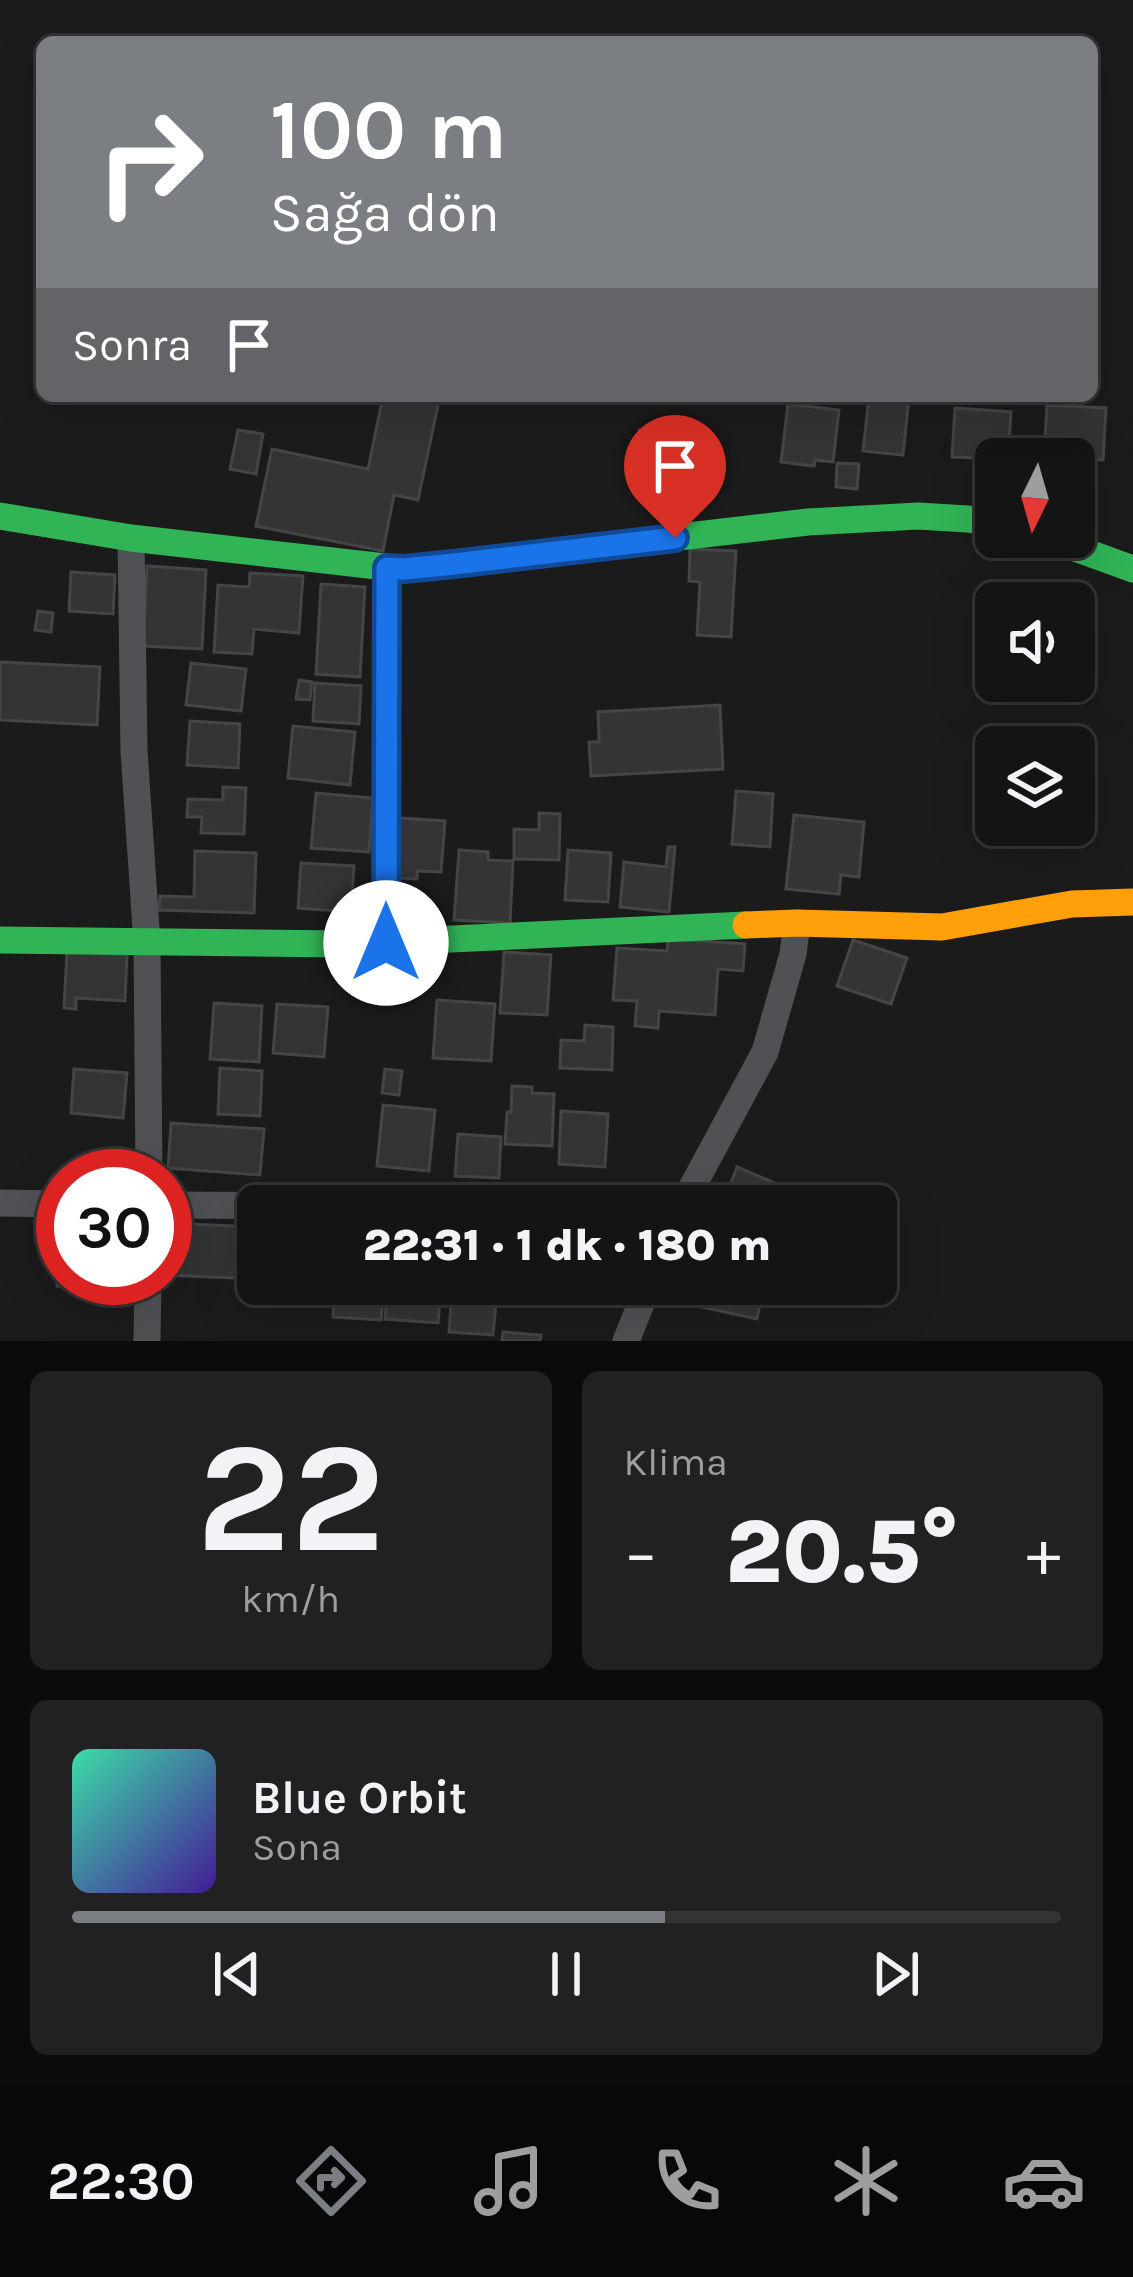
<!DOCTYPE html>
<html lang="tr">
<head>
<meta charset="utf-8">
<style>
	:root { --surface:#141414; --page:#212122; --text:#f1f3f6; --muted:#9d9ea0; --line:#333334; --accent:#7b7e83 }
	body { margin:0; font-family:Karla,sans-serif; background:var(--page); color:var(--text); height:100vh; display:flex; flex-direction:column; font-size:45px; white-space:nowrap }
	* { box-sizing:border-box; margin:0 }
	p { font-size:39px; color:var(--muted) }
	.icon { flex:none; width:66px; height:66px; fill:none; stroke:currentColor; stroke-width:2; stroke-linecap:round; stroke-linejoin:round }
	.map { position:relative; height:1341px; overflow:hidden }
	.side { display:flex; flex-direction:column; gap:30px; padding:30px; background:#0b0b0b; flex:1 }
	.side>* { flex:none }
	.guide { position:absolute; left:36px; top:36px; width:1062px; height:366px; border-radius:18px; box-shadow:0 12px 48px #0002,0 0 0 3px var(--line); background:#7b7e83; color:#fff; overflow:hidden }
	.needle { width:78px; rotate:185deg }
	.tools { position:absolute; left:975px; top:438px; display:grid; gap:24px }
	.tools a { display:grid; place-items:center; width:120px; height:120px; border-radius:18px; background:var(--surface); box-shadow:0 12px 48px #0002,0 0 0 3px var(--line); font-size:60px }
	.speed { position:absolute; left:36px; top:1149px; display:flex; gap:24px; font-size:60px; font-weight:700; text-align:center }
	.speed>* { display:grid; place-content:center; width:156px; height:156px; border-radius:50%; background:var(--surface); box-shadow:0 12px 48px #0002,0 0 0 3px var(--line); line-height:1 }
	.speed .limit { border:18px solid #d22; background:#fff; color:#111 }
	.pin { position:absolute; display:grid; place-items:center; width:102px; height:102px; color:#fff; margin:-123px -51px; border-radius:50% 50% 50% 0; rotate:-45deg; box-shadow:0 0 12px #0007 }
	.pin .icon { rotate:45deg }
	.me { position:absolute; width:132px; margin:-66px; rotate:0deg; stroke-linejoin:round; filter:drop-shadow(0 0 9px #0008) }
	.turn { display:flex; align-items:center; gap:42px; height:252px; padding:0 36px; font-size:54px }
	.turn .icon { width:156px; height:156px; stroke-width:2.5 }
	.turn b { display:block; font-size:84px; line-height:102px }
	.then { display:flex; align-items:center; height:114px; padding:0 36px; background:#0003; gap:24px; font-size:45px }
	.big { font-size:90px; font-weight:800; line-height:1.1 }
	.side .widget { flex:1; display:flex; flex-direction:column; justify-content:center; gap:18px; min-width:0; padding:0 42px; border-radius:18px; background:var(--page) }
	.side .dial { align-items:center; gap:0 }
	.dial b { font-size:156px; line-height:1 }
	.song { display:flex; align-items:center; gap:36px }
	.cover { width:144px; height:144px; border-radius:18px; background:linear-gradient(135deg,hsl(160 70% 55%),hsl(260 70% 35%)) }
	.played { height:12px; border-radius:6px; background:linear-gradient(90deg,var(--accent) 60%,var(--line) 60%) }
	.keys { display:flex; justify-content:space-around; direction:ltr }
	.heat { display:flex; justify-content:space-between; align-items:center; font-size:66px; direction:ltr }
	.side .tiles { flex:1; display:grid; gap:30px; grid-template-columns:1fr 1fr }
	.widget:last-child { grid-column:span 2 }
	.trip { position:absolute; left:237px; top:1185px; width:660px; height:120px; border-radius:18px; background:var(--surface); box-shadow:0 12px 48px #0002,0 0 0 3px var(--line); font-weight:800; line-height:120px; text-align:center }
	.tabs { display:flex; height:192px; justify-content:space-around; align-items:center; background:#080808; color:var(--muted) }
	.tabs .icon { width:84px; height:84px }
	.tabs .current { color:var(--accent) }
	.tabs b { font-size:54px; color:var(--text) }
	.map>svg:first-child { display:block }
	.building { fill:#343435; stroke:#444547; stroke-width:3 }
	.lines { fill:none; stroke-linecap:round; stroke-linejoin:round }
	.street { stroke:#505154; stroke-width:27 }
	.fast { stroke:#30b455; stroke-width:27 }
	.slow { stroke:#ff9f0a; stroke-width:27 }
	.route-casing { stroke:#114b97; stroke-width:30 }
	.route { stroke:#1a73e8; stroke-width:21 }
</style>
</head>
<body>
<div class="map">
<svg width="1133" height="1341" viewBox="0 0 1133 1341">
	<rect width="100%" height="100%" fill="#1b1b1b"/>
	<g class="building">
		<path d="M383,396H440L418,500L394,495L383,551L256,526L272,449L368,469Z"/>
		<path d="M869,396L909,398L903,455L863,451Z"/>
		<path d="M788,404L839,410L833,462L815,460L814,466L781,462Z"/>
		<path d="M1047,405L1106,408L1103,460L1044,457Z"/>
		<path d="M955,408L1011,412L1008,459L952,457Z"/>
		<path d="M238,430L263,434L256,474L230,469Z"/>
		<path d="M639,430L690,432L687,487L636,484Z"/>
		<path d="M837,463L859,464L857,489L836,487Z"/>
		<path d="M690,549L736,551L731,637L697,635L700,582L689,581Z"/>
		<path d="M147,566L206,570L202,649L143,646Z"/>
		<path d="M71,572L115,575L113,614L69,611Z"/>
		<path d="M250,573L303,576L299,633L254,629L252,654L214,652L218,585L249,587Z"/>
		<path d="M1023,583L1079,587L1076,639L1074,603H1021Z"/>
		<path d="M321,584L365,587L360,677L316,674Z"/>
		<path d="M38,611L53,613L51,632L35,630Z"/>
		<path d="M0,662L100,667L97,725L0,720Z"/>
		<path d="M191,663L246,669L241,711L186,705Z"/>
		<path d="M299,680L312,682L310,700L296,699Z"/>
		<path d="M315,683L361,686L359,724L313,721Z"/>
		<path d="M720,705L723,769L591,776L589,742H599L598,712Z"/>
		<path d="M190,721L240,724L238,768L187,765Z"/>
		<path d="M293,726L355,732L350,785L288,778Z"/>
		<path d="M223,787L246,788L244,834L201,833L202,817H187L188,799L223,800Z"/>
		<path d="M736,791L773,794L770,847L732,844Z"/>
		<path d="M316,793L373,798L369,852L311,848Z"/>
		<path d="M539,813L560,814L559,860L514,859V829L539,830Z"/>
		<path d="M794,815L864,822L859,877L841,875L839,894L786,889Z"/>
		<path d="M399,818L445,821L441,872L417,871V879L396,878Z"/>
		<path d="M668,847H675L669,912L620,907L624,862L666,867Z"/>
		<path d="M459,850L488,852V860L513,861L510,923L454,920Z"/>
		<path d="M568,850L611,853L608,902L565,900Z"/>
		<path d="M195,851L256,853L254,913L159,910L160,896L194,897Z"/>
		<path d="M301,863L354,866L351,912L298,908Z"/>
		<path d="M399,899L430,900V920L398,918Z"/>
		<path d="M668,939L745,944L743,971L718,969L715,1015L659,1011L658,1028L635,1026L637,1001L613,1000L617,948L667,951Z"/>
		<path d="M853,940L907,958L891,1004L837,986Z"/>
		<path d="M67,951L127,955L125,1001L76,998V1009L64,1008Z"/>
		<path d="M504,952L551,955L547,1015L500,1013Z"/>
		<path d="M437,1000L495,1004L491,1061L433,1058Z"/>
		<path d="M214,1003L262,1006L259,1062L210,1059Z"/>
		<path d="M277,1004L328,1007L324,1057L273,1053Z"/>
		<path d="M585,1025L613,1027L612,1070L560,1068L561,1040L584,1041Z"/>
		<path d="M220,1068L262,1071L260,1116L218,1114Z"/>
		<path d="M74,1069L127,1073L123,1118L71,1113Z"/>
		<path d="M385,1069L402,1071L399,1095L382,1093Z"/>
		<path d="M512,1086L532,1087V1093L554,1094L552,1146L505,1144L507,1112H511Z"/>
		<path d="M383,1105L435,1110L429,1171L377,1166Z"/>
		<path d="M561,1111L608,1114L605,1167L559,1164Z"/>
		<path d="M171,1123L264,1129L260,1175L168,1168Z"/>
		<path d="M458,1134L501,1137L499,1178L455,1176Z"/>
		<path d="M737,1167L782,1186L779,1195L803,1206H722Z"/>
		<path d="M165,1223L258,1227L257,1279L165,1275Z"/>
		<path d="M60,1229H63V1278H127L126,1290L57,1286Z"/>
		<path d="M279,1284H319V1296L278,1293Z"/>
		<path d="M335,1284H384L381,1320L333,1317Z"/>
		<path d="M388,1284H434L433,1300L440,1301L438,1323L385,1319Z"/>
		<path d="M707,1284H764L757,1319L702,1307Z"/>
		<path d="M452,1290L497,1293L493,1335L449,1332Z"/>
		<path d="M503,1332L541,1335L540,1341H502Z"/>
	</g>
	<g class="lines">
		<g class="street">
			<path d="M131,538L134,751L147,943L149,1176"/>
			<path d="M386,943L387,568"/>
			<path d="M0,1203L63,1204"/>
			<path d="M165,1205L326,1206"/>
			<path d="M682,1206L765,1052L793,954L797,923"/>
			<path d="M147,1341L148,1278"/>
			<path d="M626,1341L649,1284"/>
		</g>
		<g class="fast">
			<path d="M0,516L131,538L403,569L808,522L918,516L968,519L996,524"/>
			<path d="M1045,537L1133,569"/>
			<path d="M0,940L346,944L746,925"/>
		</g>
		<path class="slow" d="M746,925L797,923L942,927L1072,904L1133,902"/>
	</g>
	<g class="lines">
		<defs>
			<path id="route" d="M386,943L387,568L404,569L454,564L675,538"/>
		</defs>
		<use href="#route" class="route-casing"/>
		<use href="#route" class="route"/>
	</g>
</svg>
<div class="tools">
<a><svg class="needle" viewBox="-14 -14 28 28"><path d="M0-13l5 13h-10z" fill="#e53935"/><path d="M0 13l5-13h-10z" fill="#9d9ea0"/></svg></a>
<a><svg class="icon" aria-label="sound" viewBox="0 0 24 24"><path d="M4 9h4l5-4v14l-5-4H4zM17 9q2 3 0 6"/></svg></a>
<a><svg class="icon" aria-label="layers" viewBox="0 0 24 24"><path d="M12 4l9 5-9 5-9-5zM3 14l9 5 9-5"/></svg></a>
</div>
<div class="speed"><div class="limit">30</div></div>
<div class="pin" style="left:675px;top:538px;background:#d93025"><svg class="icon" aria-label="arrive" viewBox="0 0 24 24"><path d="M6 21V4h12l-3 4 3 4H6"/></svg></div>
<svg class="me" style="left:386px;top:943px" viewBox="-20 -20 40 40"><circle r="19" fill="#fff"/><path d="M0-13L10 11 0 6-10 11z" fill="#1a73e8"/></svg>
<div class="trip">22:31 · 1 dk · 180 m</div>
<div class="guide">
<div class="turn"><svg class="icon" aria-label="right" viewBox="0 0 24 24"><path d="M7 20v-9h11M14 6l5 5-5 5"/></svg><div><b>100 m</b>Sağa dön</div></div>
<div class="then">Sonra<svg class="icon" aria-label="arrive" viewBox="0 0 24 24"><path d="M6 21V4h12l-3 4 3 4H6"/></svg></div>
</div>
</div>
<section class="side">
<div class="tiles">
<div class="widget dial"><b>22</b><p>km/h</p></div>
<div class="widget"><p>Klima</p>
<div class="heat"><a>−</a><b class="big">20.5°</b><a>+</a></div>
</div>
<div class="widget">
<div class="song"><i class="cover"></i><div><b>Blue Orbit</b><p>Sona</p></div></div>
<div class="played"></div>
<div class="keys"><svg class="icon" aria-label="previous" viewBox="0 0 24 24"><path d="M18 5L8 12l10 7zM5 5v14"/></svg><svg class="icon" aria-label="pause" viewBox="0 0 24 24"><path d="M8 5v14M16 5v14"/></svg><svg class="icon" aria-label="next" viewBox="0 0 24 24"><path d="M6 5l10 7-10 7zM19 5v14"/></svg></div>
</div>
</div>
</section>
<nav class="tabs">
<b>22:30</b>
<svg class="icon current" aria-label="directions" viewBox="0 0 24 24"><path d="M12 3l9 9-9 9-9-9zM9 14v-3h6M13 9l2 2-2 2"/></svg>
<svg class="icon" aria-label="music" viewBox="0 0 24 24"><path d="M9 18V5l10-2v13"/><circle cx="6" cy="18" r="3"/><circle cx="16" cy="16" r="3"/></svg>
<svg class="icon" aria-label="phone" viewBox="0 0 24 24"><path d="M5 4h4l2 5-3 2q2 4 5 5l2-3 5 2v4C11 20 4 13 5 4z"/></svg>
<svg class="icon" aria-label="climate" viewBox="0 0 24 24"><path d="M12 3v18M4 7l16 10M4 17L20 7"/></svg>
<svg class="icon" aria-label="car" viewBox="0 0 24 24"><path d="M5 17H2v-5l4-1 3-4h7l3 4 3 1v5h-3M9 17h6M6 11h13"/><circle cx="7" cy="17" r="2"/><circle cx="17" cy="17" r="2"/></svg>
</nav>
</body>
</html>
